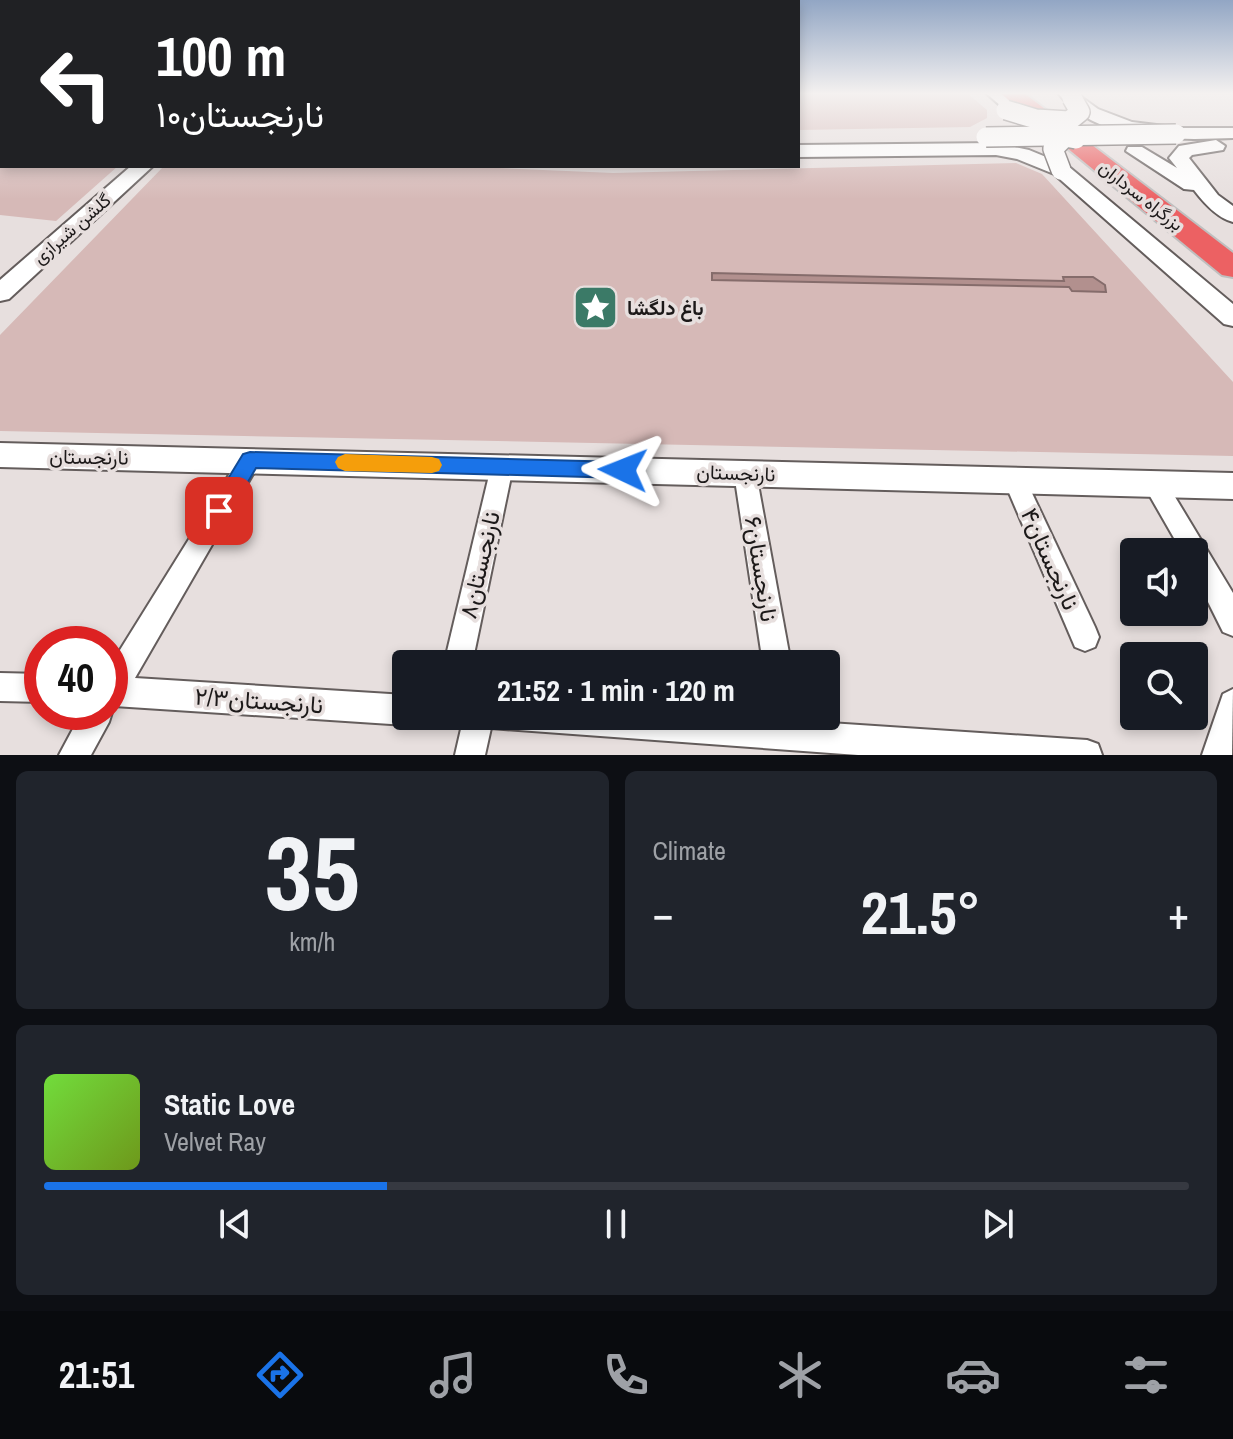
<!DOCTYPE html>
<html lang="en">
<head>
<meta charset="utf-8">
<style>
	:root { --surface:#171b24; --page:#20242c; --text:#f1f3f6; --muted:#9ea1a6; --line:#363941; --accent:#1a73e8 }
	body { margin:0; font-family:"Archivo Narrow",Vazirmatn,sans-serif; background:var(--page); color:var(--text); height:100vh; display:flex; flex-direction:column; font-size:30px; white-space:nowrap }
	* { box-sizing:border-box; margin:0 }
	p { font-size:26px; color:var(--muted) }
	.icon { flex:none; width:44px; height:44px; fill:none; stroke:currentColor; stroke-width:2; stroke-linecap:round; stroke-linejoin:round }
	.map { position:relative; height:755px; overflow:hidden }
	.drawer { display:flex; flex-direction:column; gap:16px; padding:16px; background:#0d0f14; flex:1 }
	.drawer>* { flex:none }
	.banner { position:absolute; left:0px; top:0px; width:800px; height:168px; box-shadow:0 4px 12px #0003; background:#202124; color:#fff; overflow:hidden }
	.tools { position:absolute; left:1120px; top:538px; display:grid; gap:16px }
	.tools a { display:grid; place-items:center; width:88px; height:88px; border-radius:8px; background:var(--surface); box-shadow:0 4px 12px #0003; font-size:40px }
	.speed { position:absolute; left:24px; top:626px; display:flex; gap:16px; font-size:40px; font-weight:700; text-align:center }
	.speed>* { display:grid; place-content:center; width:104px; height:104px; border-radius:50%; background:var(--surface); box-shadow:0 4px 12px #0003; line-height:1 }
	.speed .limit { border:12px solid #d22; background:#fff; color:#111 }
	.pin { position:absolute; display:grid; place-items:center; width:68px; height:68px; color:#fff; margin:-34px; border-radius:16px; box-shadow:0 4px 12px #0006 }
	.me { position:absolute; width:88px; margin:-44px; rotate:272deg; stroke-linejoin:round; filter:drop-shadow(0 0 6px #0008) }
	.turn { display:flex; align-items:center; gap:28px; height:168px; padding:0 24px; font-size:36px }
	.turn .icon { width:104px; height:104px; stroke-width:2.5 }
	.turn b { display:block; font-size:56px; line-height:68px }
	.big { font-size:60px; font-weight:700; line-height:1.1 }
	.drawer .card { flex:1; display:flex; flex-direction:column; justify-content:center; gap:12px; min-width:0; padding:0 28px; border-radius:12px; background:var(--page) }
	.drawer .dial { align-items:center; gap:0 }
	.dial b { font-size:104px; line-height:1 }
	.song { display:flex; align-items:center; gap:24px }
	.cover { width:96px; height:96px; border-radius:12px; background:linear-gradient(135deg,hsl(100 70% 55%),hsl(80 70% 35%)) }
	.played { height:8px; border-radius:4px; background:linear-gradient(90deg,var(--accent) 30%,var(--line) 30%) }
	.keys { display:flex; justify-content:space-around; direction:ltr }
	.heat { display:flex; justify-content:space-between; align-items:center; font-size:44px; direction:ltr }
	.drawer .tiles { flex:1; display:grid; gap:16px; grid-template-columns:1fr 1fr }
	.card:last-child { grid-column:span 2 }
	.trip { position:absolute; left:392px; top:650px; width:448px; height:80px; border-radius:8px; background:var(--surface); box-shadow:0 4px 12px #0003; font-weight:700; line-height:80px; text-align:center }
	.menu { display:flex; height:128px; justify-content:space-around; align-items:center; background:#090b0e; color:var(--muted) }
	.menu .icon { width:56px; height:56px }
	.menu .selected { color:var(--accent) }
	.menu b { font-size:36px; color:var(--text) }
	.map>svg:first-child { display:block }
	.green { fill:#d6b9b7 }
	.water { fill:#b2908e; stroke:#856c6b; stroke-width:2 }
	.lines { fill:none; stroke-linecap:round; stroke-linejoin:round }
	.street-casing { stroke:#645d5c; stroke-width:4 }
	.secondary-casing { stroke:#645d5c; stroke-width:4 }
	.highway-casing { stroke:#bfbfbf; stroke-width:4 }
	.street { fill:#fff; fill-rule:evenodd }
	.secondary { fill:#fff; fill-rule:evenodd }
	.highway { fill:#ec6163; fill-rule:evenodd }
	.secondary-bridge-casing { stroke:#645d5c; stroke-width:22; stroke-linecap:butt }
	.secondary-bridge { stroke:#fff; stroke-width:19 }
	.route { fill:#1a73e8; stroke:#114b97; stroke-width:2 }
	.slow { fill:#f59e0b }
	.labels { text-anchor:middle; stroke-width:7; stroke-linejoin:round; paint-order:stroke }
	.far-street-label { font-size:18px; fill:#1c1919; stroke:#e7dfde }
	.poi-label { font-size:20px; font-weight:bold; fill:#1c1919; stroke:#e7dfde; text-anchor:start }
	.street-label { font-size:20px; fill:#1c1919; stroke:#e7dfde }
	.near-street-label { font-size:24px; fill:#1c1919; stroke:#e7dfde }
</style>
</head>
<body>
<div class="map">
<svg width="1233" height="755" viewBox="0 0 1233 755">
	<rect width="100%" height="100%" fill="#e7dfde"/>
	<g class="green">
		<path d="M798,93H967L987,110V118L970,127L798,130Z"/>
		<path d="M0,114L2,166H118L56,221L0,215Z"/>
		<path d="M1016,163L1042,174L1233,382V456L0,431V335L164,166H453L613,173Z"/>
	</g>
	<path class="water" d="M712,273L1064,281L1063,277H1093L1105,285L1106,292L1072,291L1069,287L712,280Z"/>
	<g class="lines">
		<defs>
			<g id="street">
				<path d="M250,451L258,454L261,460L135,678L406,695V716H418L416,720L406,725L114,706L109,722L91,755H59L82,712H110V666L242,454Z"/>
				<path d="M502,458L510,461L513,467L472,664H444L491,467L494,461Z"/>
				<path d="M745,464L753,466L756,473L791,664H763L734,473L737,466Z"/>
				<path d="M1015,472L1023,474L1095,627L1099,637L1095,647L1085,651L1075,647L1004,481L1007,474Z"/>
				<path d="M1155,474L1163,477L1233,593V636L1223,632L1194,574V552H1182L1143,484L1147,477Z"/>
				<path d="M0,673L42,674V702L0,701Z"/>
				<path d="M1233,689L1232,755H1202L1223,694Z"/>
				<path d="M464,716H725L1087,740L1098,744L1102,755H858L491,728L485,755H455Z"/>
			</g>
			<g id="secondary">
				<rect x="0" y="93" width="2" height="10"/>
				<path d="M986,93H1004L1042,125L1039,129H1027Z"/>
				<path d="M1058,93H1076L1098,109L1132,122L1181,128H1233V138C1177,140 1096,143 1058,93Z"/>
				<path d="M1216,140L1225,146L1223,150L1192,155L1189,158L1218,195L1233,206V222C1217,218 1204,203 1194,190L1184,189L1126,151L1128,147H1142L1177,168L1169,158L1179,146Z"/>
				<path d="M996,143L1029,150L1068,166L1233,304V326L1224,324L1054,174L1017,159L996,155L798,157V145Z"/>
				<path d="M131,166H153L9,299L0,301V280Z"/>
				<path d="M0,443L1233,473V499L0,467Z"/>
			</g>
			<path id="highway" d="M1000,93H1024L1233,253V277L1222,275Z"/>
		</defs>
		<use href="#street" class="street-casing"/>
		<use href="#secondary" class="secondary-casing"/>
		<use href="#highway" class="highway-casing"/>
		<use href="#street" class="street"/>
		<use href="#secondary" class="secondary"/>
		<use href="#highway" class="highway"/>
		<defs>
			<g id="secondary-bridge">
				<path d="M1006,110L1036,119L1069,121L1080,112L1072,98"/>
				<path d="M986,137L1176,134"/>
				<path d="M1061,170L1053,149L1065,137L1076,139"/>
			</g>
		</defs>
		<use href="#secondary-bridge" class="secondary-bridge-casing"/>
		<use href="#secondary-bridge" class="secondary-bridge"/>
	</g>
	<linearGradient id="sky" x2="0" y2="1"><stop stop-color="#92a6c4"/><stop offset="0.47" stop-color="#f4f1f0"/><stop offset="1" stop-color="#f4f1f0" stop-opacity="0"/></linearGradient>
	<rect width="1233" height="199" fill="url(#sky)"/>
	<path class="route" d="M250,452L623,462L631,464L634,470L631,476L623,478L256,468L227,518L219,520L212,518L208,511L212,505L243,454Z"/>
	<path class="slow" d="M345,454L432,457L439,459L442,465L439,471L432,473L345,471L338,468L335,462L338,457Z"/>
	<defs>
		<symbol id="sight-square" viewBox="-11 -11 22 22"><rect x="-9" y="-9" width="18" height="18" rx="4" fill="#3b7a67" stroke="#e7dfde"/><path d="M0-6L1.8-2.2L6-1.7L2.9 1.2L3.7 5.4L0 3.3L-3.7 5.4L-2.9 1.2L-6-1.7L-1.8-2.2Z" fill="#fff"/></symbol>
	</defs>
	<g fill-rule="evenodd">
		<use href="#sight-square" x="570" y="282" width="51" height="51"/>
	</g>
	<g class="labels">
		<g class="far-street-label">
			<text transform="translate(1141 196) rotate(38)" y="6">بزرگراه سرداران</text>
			<text transform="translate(72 229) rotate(-41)" y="6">گلشن شیرازی</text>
		</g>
		<g class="poi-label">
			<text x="627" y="315">باغ دلگشا</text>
		</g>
		<g class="street-label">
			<text transform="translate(89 457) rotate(1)" y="7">نارنجستان</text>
			<text transform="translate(736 473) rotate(2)" y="7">نارنجستان</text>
		</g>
		<g class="near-street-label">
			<text transform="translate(1050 559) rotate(66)" y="8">۴نارنجستان</text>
			<text transform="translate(480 565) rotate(-77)" y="8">۸نارنجستان</text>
			<text transform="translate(761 569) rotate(81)" y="8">۶نارنجستان</text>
			<text transform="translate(259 701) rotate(4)" y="8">۲/۳نارنجستان</text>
		</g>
	</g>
</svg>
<div class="tools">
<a><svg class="icon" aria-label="sound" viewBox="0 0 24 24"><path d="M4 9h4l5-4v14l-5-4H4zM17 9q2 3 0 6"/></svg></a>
<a><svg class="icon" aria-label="search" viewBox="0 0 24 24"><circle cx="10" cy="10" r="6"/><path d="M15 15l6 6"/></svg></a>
</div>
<div class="speed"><div class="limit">40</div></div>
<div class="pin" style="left:219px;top:511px;background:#d93025"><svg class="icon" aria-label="arrive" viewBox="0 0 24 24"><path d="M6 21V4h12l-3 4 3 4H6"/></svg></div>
<svg class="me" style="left:623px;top:470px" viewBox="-20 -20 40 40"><path d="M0-17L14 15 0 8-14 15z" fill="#1a73e8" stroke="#fff" stroke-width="4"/></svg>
<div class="trip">21:52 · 1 min · 120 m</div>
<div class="banner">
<div class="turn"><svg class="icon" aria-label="left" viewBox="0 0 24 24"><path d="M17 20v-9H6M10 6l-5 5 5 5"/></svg><div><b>100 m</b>۱۰نارنجستان</div></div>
</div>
</div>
<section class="drawer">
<div class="tiles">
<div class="card dial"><b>35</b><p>km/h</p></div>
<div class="card"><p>Climate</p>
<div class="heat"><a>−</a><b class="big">21.5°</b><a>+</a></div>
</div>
<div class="card">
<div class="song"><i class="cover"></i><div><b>Static Love</b><p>Velvet Ray</p></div></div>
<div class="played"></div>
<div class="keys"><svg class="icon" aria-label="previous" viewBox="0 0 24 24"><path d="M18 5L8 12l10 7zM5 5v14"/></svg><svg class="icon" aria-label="pause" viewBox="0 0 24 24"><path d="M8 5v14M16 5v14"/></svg><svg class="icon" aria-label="next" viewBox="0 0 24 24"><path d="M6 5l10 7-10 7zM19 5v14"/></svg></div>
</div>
</div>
</section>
<nav class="menu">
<b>21:51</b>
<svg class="icon selected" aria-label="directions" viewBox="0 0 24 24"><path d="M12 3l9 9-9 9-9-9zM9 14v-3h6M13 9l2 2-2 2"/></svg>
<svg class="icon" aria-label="music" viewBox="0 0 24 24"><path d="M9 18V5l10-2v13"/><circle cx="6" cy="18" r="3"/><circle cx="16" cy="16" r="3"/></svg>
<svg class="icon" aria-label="phone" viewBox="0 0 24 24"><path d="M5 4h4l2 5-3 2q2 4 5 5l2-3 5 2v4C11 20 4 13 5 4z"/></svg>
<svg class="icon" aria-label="climate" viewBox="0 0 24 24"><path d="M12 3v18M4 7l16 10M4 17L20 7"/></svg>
<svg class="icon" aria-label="car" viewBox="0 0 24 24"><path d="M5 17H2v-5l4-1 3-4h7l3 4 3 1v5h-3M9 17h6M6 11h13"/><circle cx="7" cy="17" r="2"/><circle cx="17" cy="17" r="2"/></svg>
<svg class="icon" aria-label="filters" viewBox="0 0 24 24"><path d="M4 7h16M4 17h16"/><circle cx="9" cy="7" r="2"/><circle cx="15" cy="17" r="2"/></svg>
</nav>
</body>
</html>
